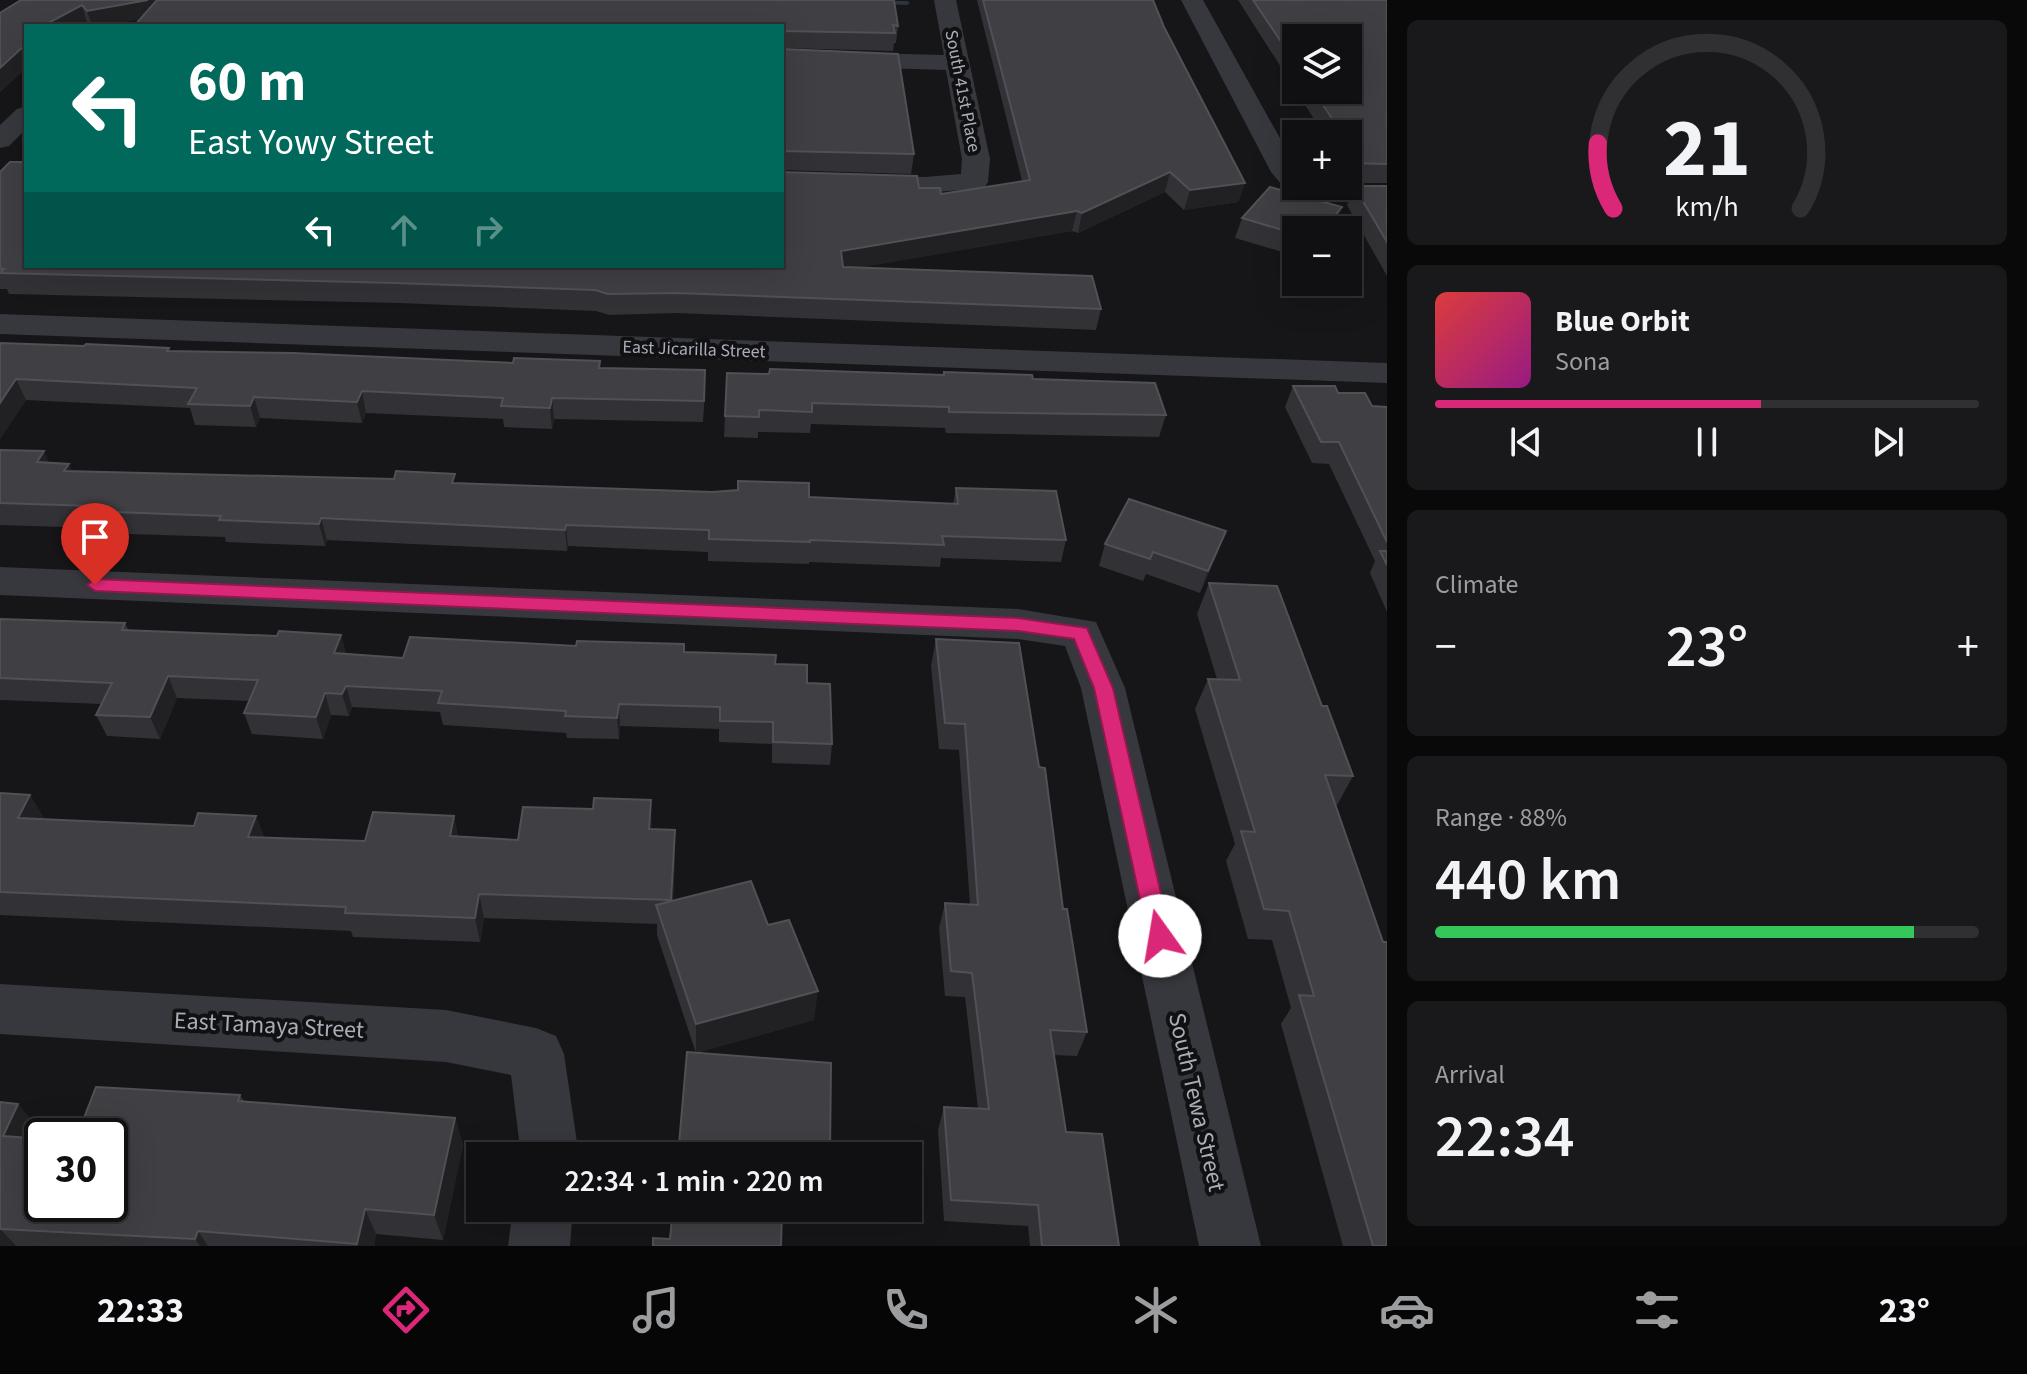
<!DOCTYPE html>
<html lang="en">
<head>
<meta charset="utf-8">
<style>
	:root { --surface:#101012; --page:#19191b; --text:#f1f3f6; --muted:#9c9d9f; --line:#303032; --accent:#db2777 }
	body { margin:0; font-family:"Source Sans 3",sans-serif; background:var(--page); color:var(--text); height:100vh; display:flex; flex-direction:column; font-size:30px; white-space:nowrap }
	* { box-sizing:border-box; margin:0 }
	p { font-size:26px; color:var(--muted) }
	.icon { flex:none; width:44px; height:44px; fill:none; stroke:currentColor; stroke-width:2; stroke-linecap:round; stroke-linejoin:round }
	.map { position:relative; flex:1; overflow:hidden }
	.details { display:flex; flex-direction:column; gap:20px; padding:20px; background:#09090a; width:640px }
	.details>* { flex:none }
	.top-card { position:absolute; left:24px; top:24px; width:760px; height:244px; border-radius:0px; box-shadow:0 8px 32px #0002,0 0 0 2px var(--line); background:#00695c; color:#fff; overflow:hidden }
	.fabs { position:absolute; left:1282px; top:24px; display:grid; gap:16px }
	.fabs a { display:grid; place-items:center; width:80px; height:80px; border-radius:0px; background:var(--surface); box-shadow:0 8px 32px #0002,0 0 0 2px var(--line); font-size:40px }
	.speed { position:absolute; left:24px; top:1118px; display:flex; gap:16px; font-size:40px; font-weight:700; text-align:center }
	.speed>* { display:grid; place-content:center; width:104px; height:104px; border-radius:50%; background:var(--surface); box-shadow:0 8px 32px #0002,0 0 0 2px var(--line); line-height:1 }
	.speed .limit { border:4px solid #111; border-radius:12px; background:#fff; color:#111 }
	.pin { position:absolute; display:grid; place-items:center; width:68px; height:68px; color:#fff; margin:-82px -34px; border-radius:50% 50% 50% 0; rotate:-45deg; box-shadow:0 0 8px #0007 }
	.pin .icon { rotate:45deg }
	.me { position:absolute; width:88px; margin:-44px; rotate:347deg; stroke-linejoin:round; filter:drop-shadow(0 0 6px #0008) }
	.turn { display:flex; align-items:center; gap:28px; height:168px; padding:0 32px; font-size:36px }
	.turn .icon { width:104px; height:104px; stroke-width:2.5 }
	.turn b { display:block; font-size:56px; line-height:68px }
	.lanes { display:flex; align-items:center; height:76px; padding:0 32px; background:#0003; justify-content:center; gap:40px; direction:ltr }
	.lanes .off { opacity:.35 }
	.big { font-size:60px; font-weight:600; line-height:1.1 }
	.details .card { flex:1; display:flex; flex-direction:column; justify-content:center; gap:12px; min-width:0; padding:0 28px; border-radius:12px; background:var(--page) }
	.details .dial { align-items:center; gap:0 }
	.dial svg { height:208px; overflow:visible; fill:none; stroke:var(--line); stroke-width:7; stroke-linecap:round; text-anchor:middle }
	.dial text { fill:var(--text); stroke:none }
	.song { display:flex; align-items:center; gap:24px }
	.cover { width:96px; height:96px; border-radius:12px; background:linear-gradient(135deg,hsl(0 70% 55%),hsl(310 70% 35%)) }
	.played { height:8px; border-radius:4px; background:linear-gradient(90deg,var(--accent) 60%,var(--line) 60%) }
	.keys { display:flex; justify-content:space-around; direction:ltr }
	.heat { display:flex; justify-content:space-between; align-items:center; font-size:44px; direction:ltr }
	.charge { height:12px; border-radius:6px; background:linear-gradient(90deg,#34c759 88%,var(--line) 0) }
	.trip { position:absolute; left:466px; top:1142px; width:456px; height:80px; border-radius:0px; background:var(--surface); box-shadow:0 8px 32px #0002,0 0 0 2px var(--line); font-weight:600; line-height:80px; text-align:center }
	.dock { display:flex; height:128px; justify-content:space-around; align-items:center; background:#060607; color:var(--muted) }
	.dock .icon { width:56px; height:56px }
	.dock .current { color:var(--accent) }
	.dock b { font-size:36px; color:var(--text) }
	main { display:flex; flex:1; min-height:0 }
	.map>svg:first-child { display:block }
	.lines { fill:none; stroke-linecap:round; stroke-linejoin:round }
	.stream { fill:#2c353c; fill-rule:evenodd }
	.minor { fill:#37383d; fill-rule:evenodd }
	.wall { fill:#323236; fill-rule:evenodd }
	.shaded-wall { fill:#212124 }
	.building { fill:#3f3f44; stroke:#4f5156; stroke-width:2 }
	.route { fill:#db2777; stroke:#8e194d; stroke-width:2 }
	.labels { text-anchor:middle; stroke-width:8; stroke-linejoin:round; paint-order:stroke }
	.far-street-label { font-size:18px; fill:#a8adb8; stroke:#111113 }
	.near-street-label { font-size:24px; fill:#a8adb8; stroke:#111113 }
</style>
</head>
<body>
<main>
<div class="map">
<svg width="1387" height="1246" viewBox="0 0 1387 1246">
	<rect width="100%" height="100%" fill="#161618"/>
	<g class="lines">
		<path class="stream" d="M878,1H907L910,3L907,5L880,4L877,2Z"/>
		<g class="minor">
			<path d="M934,0H956L990,159L988,182L984,188L925,193L782,189V173L925,177L961,174L962,159L946,70L782,65V51L944,55Z"/>
			<path d="M1181,0H1203L1296,167V186L1387,185V203L1345,202L1288,192L1271,172Z"/>
			<path d="M26,106V129L9,146L0,148V125L17,109Z"/>
			<path d="M0,314L1387,363V383L0,334Z"/>
			<path d="M0,567L1018,609L1096,622L1125,688L1261,1246H1199L1081,688L1065,646L1018,639L0,595Z"/>
			<path d="M0,984L446,1010L536,1028L556,1036L564,1054L579,1156H521L511,1075L446,1062L0,1034Z"/>
			<path d="M513,1208H573L570,1246H508Z"/>
		</g>
	</g>
	<g class="wall">
		<path d="M21,0L898,26L896,43H894L893,51L782,48L140,19L103,26H91L87,22L26,26V68L0,92V13Z"/>
		<path d="M977,0H1153L1164,27L1245,183L1238,202L1184,210L1165,192L1078,233L1072,231L856,268L1101,309L1096,330L677,313L609,315L596,311L399,303L9,294L7,289H0V172L783,173L919,188L941,194L1022,181Z"/>
		<path d="M1238,0H1387V183H1348V134H1312L1316,122ZM1296,38L1348,90H1296Z"/>
		<path d="M782,49L914,154L911,174L782,170Z"/>
		<path d="M1354,186H1387V276L1347,205Z"/>
		<path d="M1342,207L1334,226L1331,230H1296V256L1235,238L1242,218Z"/>
		<path d="M0,343L169,348L170,351L513,363L600,361V368L705,391L703,422L554,419L552,429L504,427L503,419L366,413L362,423L260,418L256,427L195,425L190,408L26,400L0,439Z"/>
		<path d="M944,372L1033,379L1166,415L1159,437L946,433L945,428L811,424L810,433L758,432V438L724,437L725,416L769,374L943,375Z"/>
		<path d="M1293,386L1338,393L1372,406L1387,407V612L1370,573L1375,561L1329,464L1312,463L1285,407Z"/>
		<path d="M0,450L49,463L72,472L456,483L953,504L956,488L1066,540L1061,562L941,558L940,567L809,562V564L708,561V552L568,546L567,551L327,540L325,546L226,542L225,537L98,533L96,528L0,525Z"/>
		<path d="M1105,544L1218,552L1200,593L1146,574L1143,581L1099,566Z"/>
		<path d="M1209,583L1322,706L1353,776L1336,807L1387,1246H1343L1281,1024L1291,1008L1272,940L1248,939L1226,861L1235,844L1195,709L1208,679H1217L1197,614Z"/>
		<path d="M0,619L125,623L129,631L277,636L341,635L346,654L403,658L684,652L775,664L807,683L832,744L830,765L772,763V744L719,742V729L620,726L619,739L567,738L566,733L443,725L440,712L352,707L349,716L331,715L323,739L252,734L244,713L249,701L177,698L160,739L107,736L96,715L102,704L0,700Z"/>
		<path d="M936,639L1039,767L1063,909L1087,1032L1077,1056L1054,1055L1066,1132L1119,1246H1030L1028,1226L944,1221L938,1130L944,1107L978,1109L965,997L945,996L939,928L945,903L970,904L959,750L939,749L931,666Z"/>
		<path d="M0,793L30,795L44,819L264,837L365,841L454,816L458,837L518,840L652,824V829L675,830V855L673,901L768,925L814,1020L696,1053L657,935V924L484,918L480,942L353,937L351,931L0,915Z"/>
		<path d="M240,1095L244,1101L455,1118L463,1145L443,1240L376,1234L374,1246H0V1102L18,1104L40,1131L36,1138L42,1204Z"/>
	</g>
	<g class="shaded-wall">
		<path d="M148,0H159L163,15L103,26H92L87,11Z"/>
		<path d="M82,5L87,22L80,26H46L50,22Z"/>
		<path d="M26,44V68L0,92V68Z"/>
		<path d="M1170,172L1165,192L1078,233L1082,213Z"/>
		<path d="M1245,183L1238,202L1184,210L1190,190Z"/>
		<path d="M1342,207L1334,226L1331,230H1323Z"/>
		<path d="M1077,211L1072,231L840,271L841,251Z"/>
		<path d="M16,379L26,400L0,439V403Z"/>
		<path d="M362,391L366,413L362,423L357,402Z"/>
		<path d="M254,397L260,418L256,427L250,406Z"/>
		<path d="M552,398L554,419L552,429L550,408Z"/>
		<path d="M44,451L53,472L37,462Z"/>
		<path d="M69,464L78,485L64,471Z"/>
		<path d="M321,518L327,540L325,546L319,524Z"/>
		<path d="M566,525L568,546L567,551L565,530Z"/>
		<path d="M1226,531L1218,552L1200,593L1208,571Z"/>
		<path d="M341,635L347,657L334,653Z"/>
		<path d="M168,676L177,698L160,739L150,717Z"/>
		<path d="M346,686L352,707L349,716L342,694Z"/>
		<path d="M325,693L331,715L323,739L316,717Z"/>
		<path d="M619,704L620,726L619,739L617,718Z"/>
		<path d="M30,795L45,820L18,818Z"/>
		<path d="M651,800L652,824L650,854L649,829Z"/>
		<path d="M256,816L266,841L248,837Z"/>
		<path d="M454,816L459,841L450,836Z"/>
		<path d="M675,830V855L671,924V900Z"/>
		<path d="M479,894L484,918L480,942L475,918Z"/>
		<path d="M818,991L814,1020L696,1053V1024Z"/>
		<path d="M18,1104L40,1131L26,1163L3,1136Z"/>
		<path d="M455,1118L463,1145L443,1240L434,1215Z"/>
		<path d="M365,1209L376,1234L374,1246H358L357,1244Z"/>
		<path d="M0,1229L16,1246H0Z"/>
		<path d="M198,1231L208,1246H200L195,1239Z"/>
	</g>
	<g class="building">
		<path d="M21,0H148L87,11L82,5L50,22L46,26H26V44L0,68V13Z"/>
		<path d="M157,0H894L898,26L893,25L895,33L782,31V26H134Z"/>
		<path d="M983,0H1153L1164,27L1245,183L1190,190L1170,172L1082,213L1077,211L841,251L843,267L1092,276L1101,309L677,293L608,294L595,290L395,283L0,273L4,269H0V172L10,162H26V266H782V172L917,176L919,188H940L941,194L1030,180Z"/>
		<path d="M1253,0H1387V164L1348,163V134H1323L1316,122L1335,123L1313,90H1348V38H1296V64Z"/>
		<path d="M782,49L898,54L914,154L783,151L782,152Z"/>
		<path d="M1354,186H1387V242Z"/>
		<path d="M1270,187L1342,207L1323,230H1296V234L1242,218Z"/>
		<path d="M0,343L84,346L86,344L169,348L167,351L293,353L513,363L514,358L600,361L599,368L705,370L704,401L552,398L550,408L501,406L503,398L362,391L357,402L254,397L250,406L188,404L197,388L16,379L0,403Z"/>
		<path d="M770,369L944,375V372L1032,375L1033,379L1155,383L1166,415L949,412V407L812,403V412L759,410V417L725,416L727,373L769,374Z"/>
		<path d="M1293,386H1335L1338,393H1365L1372,406L1387,407V542L1339,442H1321Z"/>
		<path d="M0,450L44,451L37,462L69,464L64,471L394,479L396,471L455,474L452,483L712,492L738,490V481L809,483V497L958,504L956,488L1056,491L1066,540L942,536L944,545L810,540V542L709,539V530L566,525L565,530L321,518L319,524L219,520L221,516L88,511L91,506L0,503Z"/>
		<path d="M1129,499L1226,531L1208,571L1153,552L1150,559L1105,544Z"/>
		<path d="M1380,551H1387V565Z"/>
		<path d="M1209,583L1277,586L1322,706H1327L1353,776L1325,775L1383,942H1387V1246H1373L1299,995L1314,996L1289,911L1264,909L1241,831L1255,832L1208,679L1240,680Z"/>
		<path d="M0,619L125,623L122,630L277,636L279,631L341,635L334,653L403,658L410,637L576,646L577,641L684,644V652L776,655L775,664L807,665V683L830,684L832,744L773,742V722L720,721V707L619,704L617,718L565,716L566,711L438,703L442,691L346,686L342,694L325,693L316,717L244,713L258,680L168,676L150,717L96,715L112,683L0,678Z"/>
		<path d="M936,639L1019,643L1039,767L1045,768L1063,909H1067L1087,1032L1050,1030L1066,1132L1102,1134L1119,1246H1042L1038,1205L951,1200L944,1107L989,1109L972,973L951,971L945,903L978,905L965,724L945,723Z"/>
		<path d="M0,793L30,795L18,818L194,826L198,813L256,816L248,837L365,841L373,812L454,816L450,836L518,840L523,807L593,809L594,798L651,800L649,829L675,830L671,900L479,894L475,918L345,913L346,907L0,892Z"/>
		<path d="M751,881L768,925L789,920L818,991L696,1024L656,905Z"/>
		<path d="M687,1052L831,1063L830,1156H678Z"/>
		<path d="M96,1087L240,1095L238,1101L455,1118L434,1215L365,1209L357,1244L198,1231L195,1239L0,1229V1102L18,1104L3,1136L42,1139V1204H110V1136H77Z"/>
		<path d="M673,1208H782L781,1246H653V1238L670,1239Z"/>
	</g>
	<path class="route" d="M95,579L1018,618L1087,628L1113,688L1171,936L1168,943L1160,946L1152,943L1148,936L1094,688L1074,639L1018,631L95,591L87,585Z"/>
	<g class="labels">
		<g class="far-street-label">
			<text transform="translate(963 91) rotate(79)" y="6">South 41st Place</text>
			<text transform="translate(694 349) rotate(2)" y="6">East Jicarilla Street</text>
		</g>
		<g class="near-street-label">
			<text transform="translate(269 1025) rotate(3)" y="8">East Tamaya Street</text>
			<text transform="translate(1197 1102) rotate(77)" y="8">South Tewa Street</text>
		</g>
	</g>
</svg>
<div class="fabs">
<a><svg class="icon" aria-label="layers" viewBox="0 0 24 24"><path d="M12 4l9 5-9 5-9-5zM3 14l9 5 9-5"/></svg></a>
<a>+</a>
<a>−</a>
</div>
<div class="speed"><div class="limit">30</div></div>
<div class="pin" style="left:95px;top:585px;background:#d93025"><svg class="icon" aria-label="arrive" viewBox="0 0 24 24"><path d="M6 21V4h12l-3 4 3 4H6"/></svg></div>
<svg class="me" style="left:1160px;top:936px" viewBox="-20 -20 40 40"><circle r="19" fill="#fff"/><path d="M0-13L10 11 0 6-10 11z" fill="#db2777"/></svg>
<div class="trip">22:34 · 1 min · 220 m</div>
<div class="top-card">
<div class="turn"><svg class="icon" aria-label="left" viewBox="0 0 24 24"><path d="M17 20v-9H6M10 6l-5 5 5 5"/></svg><div><b>60 m</b>East Yowy Street</div></div>
<div class="lanes"><svg class="icon" aria-label="left" viewBox="0 0 24 24"><path d="M17 20v-9H6M10 6l-5 5 5 5"/></svg><svg class="icon off" aria-label="ahead" viewBox="0 0 24 24"><path d="M12 20V5M6 11l6-6 6 6"/></svg><svg class="icon off" aria-label="right" viewBox="0 0 24 24"><path d="M7 20v-9h11M14 6l5 5-5 5"/></svg></div>
</div>
</div>
<section class="details">
<div class="card dial"><svg viewBox="0 0 100 80">
<path d="M14 69A42 42 0 1 1 86 69"/>
<path d="M14 69A42 42 0 0 1 8 44" stroke="#db2777"/>
<text x="50" y="56" font-size="32" font-weight="700">21</text>
<text x="50" y="72" font-size="11">km/h</text>
</svg></div>
<div class="card">
<div class="song"><i class="cover"></i><div><b>Blue Orbit</b><p>Sona</p></div></div>
<div class="played"></div>
<div class="keys"><svg class="icon" aria-label="previous" viewBox="0 0 24 24"><path d="M18 5L8 12l10 7zM5 5v14"/></svg><svg class="icon" aria-label="pause" viewBox="0 0 24 24"><path d="M8 5v14M16 5v14"/></svg><svg class="icon" aria-label="next" viewBox="0 0 24 24"><path d="M6 5l10 7-10 7zM19 5v14"/></svg></div>
</div>
<div class="card"><p>Climate</p>
<div class="heat"><a>−</a><b class="big">23°</b><a>+</a></div>
</div>
<div class="card"><p>Range · 88%</p><b class="big">440 km</b><div class="charge"></div></div>
<div class="card"><p>Arrival</p><b class="big">22:34</b></div>
</section>
</main>
<nav class="dock">
<b>22:33</b>
<svg class="icon current" aria-label="directions" viewBox="0 0 24 24"><path d="M12 3l9 9-9 9-9-9zM9 14v-3h6M13 9l2 2-2 2"/></svg>
<svg class="icon" aria-label="music" viewBox="0 0 24 24"><path d="M9 18V5l10-2v13"/><circle cx="6" cy="18" r="3"/><circle cx="16" cy="16" r="3"/></svg>
<svg class="icon" aria-label="phone" viewBox="0 0 24 24"><path d="M5 4h4l2 5-3 2q2 4 5 5l2-3 5 2v4C11 20 4 13 5 4z"/></svg>
<svg class="icon" aria-label="climate" viewBox="0 0 24 24"><path d="M12 3v18M4 7l16 10M4 17L20 7"/></svg>
<svg class="icon" aria-label="car" viewBox="0 0 24 24"><path d="M5 17H2v-5l4-1 3-4h7l3 4 3 1v5h-3M9 17h6M6 11h13"/><circle cx="7" cy="17" r="2"/><circle cx="17" cy="17" r="2"/></svg>
<svg class="icon" aria-label="filters" viewBox="0 0 24 24"><path d="M4 7h16M4 17h16"/><circle cx="9" cy="7" r="2"/><circle cx="15" cy="17" r="2"/></svg>
<b>23°</b>
</nav>
</body>
</html>
